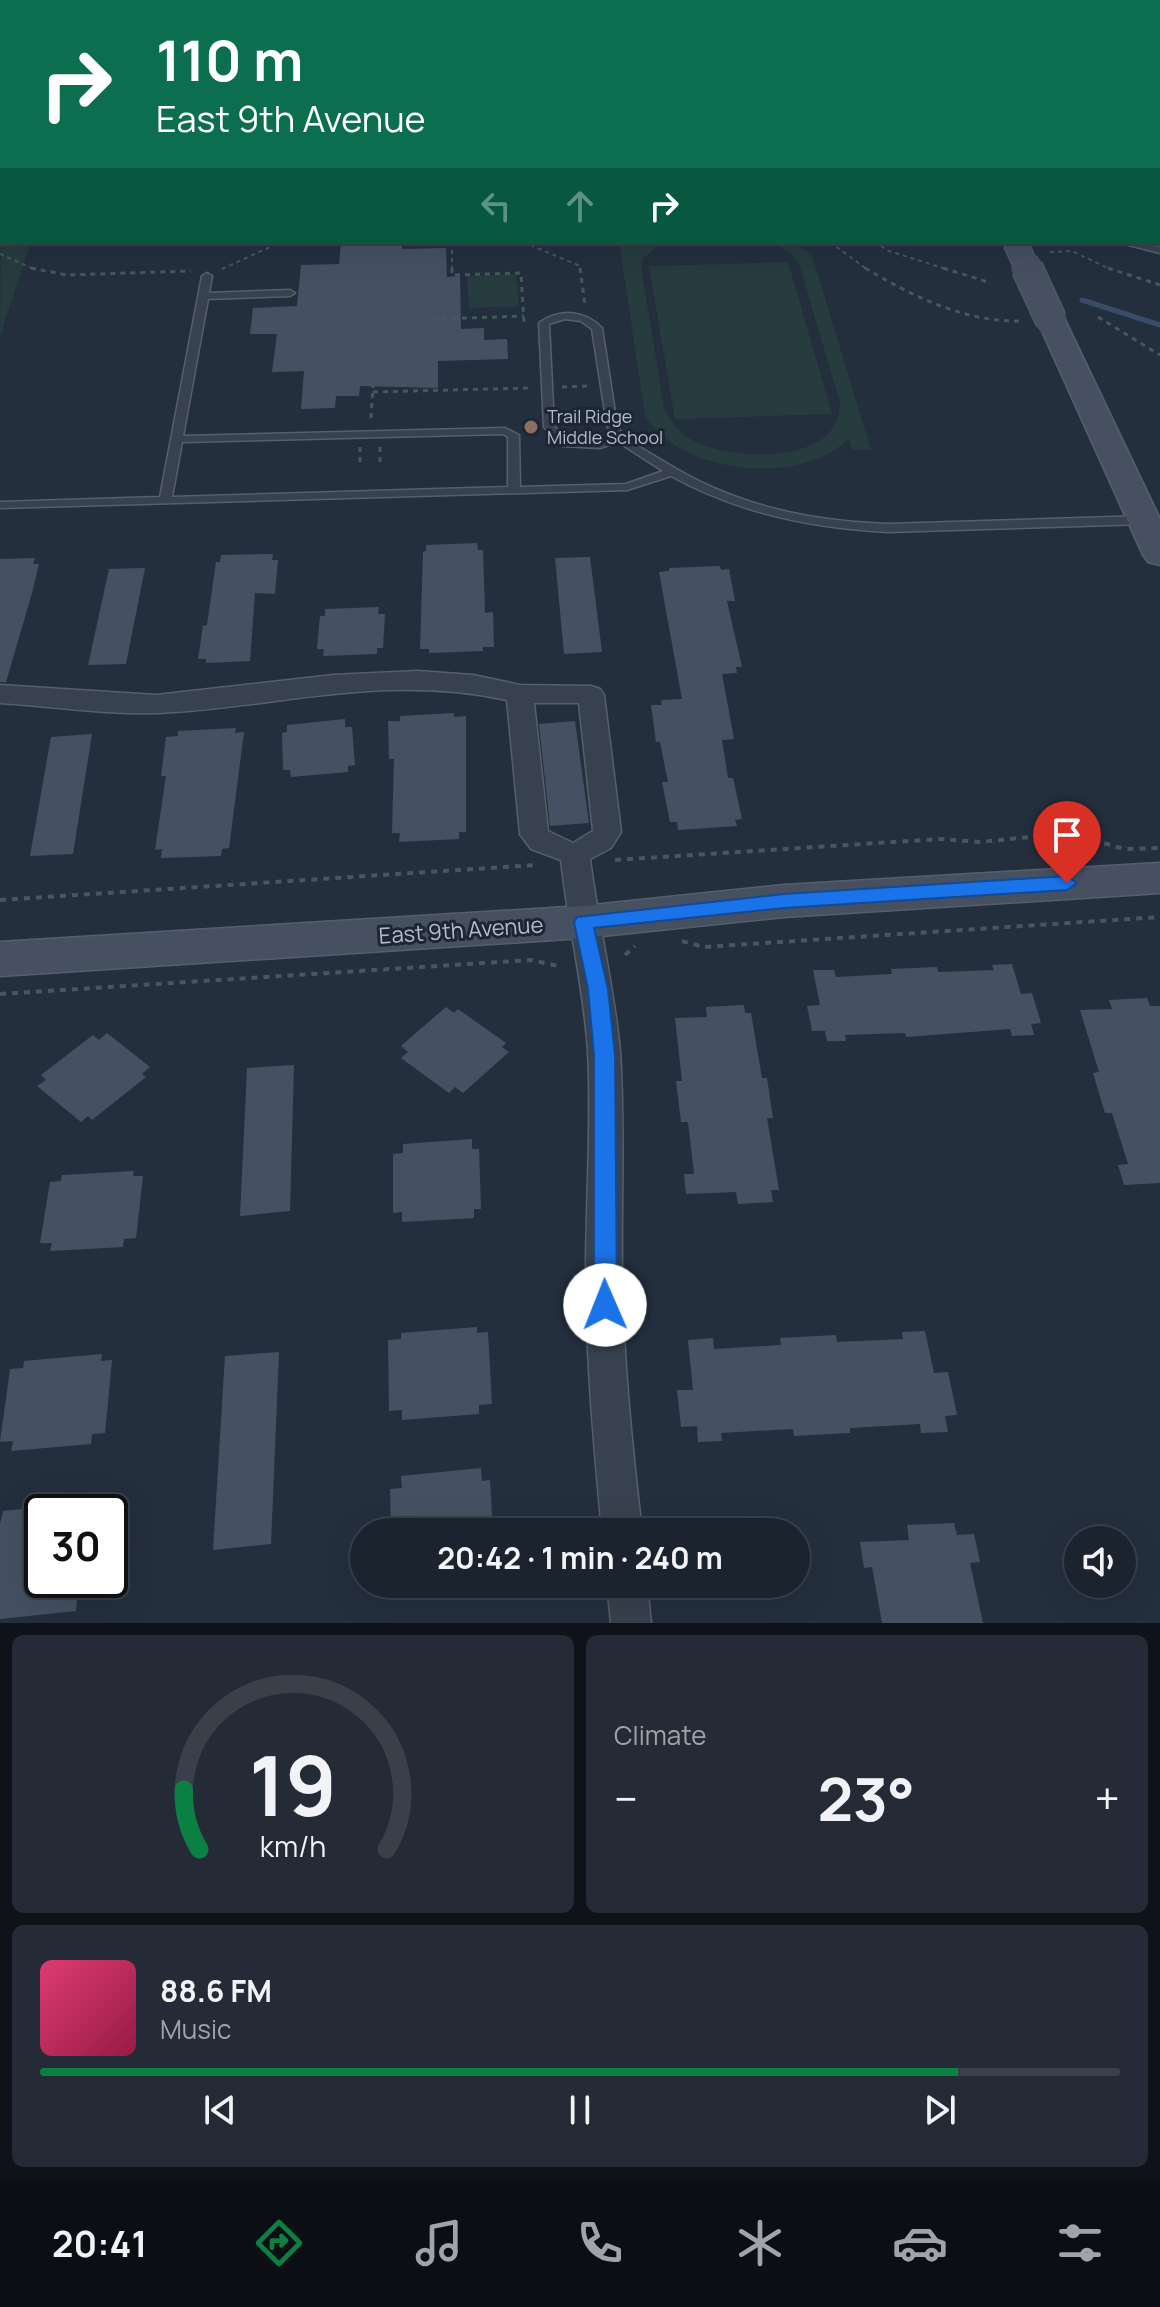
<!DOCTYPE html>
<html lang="en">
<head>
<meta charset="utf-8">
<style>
	:root { --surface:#1b232e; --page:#242b36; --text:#f1f3f6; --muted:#a0a4aa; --line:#39404a; --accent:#0b8043 }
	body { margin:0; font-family:Manrope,sans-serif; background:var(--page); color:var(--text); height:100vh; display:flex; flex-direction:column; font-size:30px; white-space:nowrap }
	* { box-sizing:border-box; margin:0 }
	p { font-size:26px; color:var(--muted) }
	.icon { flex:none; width:44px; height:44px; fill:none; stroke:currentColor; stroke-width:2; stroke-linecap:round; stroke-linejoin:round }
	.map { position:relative; height:1623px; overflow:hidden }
	.sheet { display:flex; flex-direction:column; gap:12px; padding:12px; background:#0f1319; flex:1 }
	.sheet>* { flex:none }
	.banner { position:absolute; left:0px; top:0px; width:1160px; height:244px; box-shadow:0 8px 32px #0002,0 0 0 2px var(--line); background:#0b6e4f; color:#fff; overflow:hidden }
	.fabs { position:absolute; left:1064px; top:1526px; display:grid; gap:16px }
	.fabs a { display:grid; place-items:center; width:72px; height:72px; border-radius:50%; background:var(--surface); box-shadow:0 8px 32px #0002,0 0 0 2px var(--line); font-size:40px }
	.speed { position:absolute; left:24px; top:1494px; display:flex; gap:16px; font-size:40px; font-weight:700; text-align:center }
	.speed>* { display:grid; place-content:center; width:104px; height:104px; border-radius:50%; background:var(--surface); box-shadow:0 8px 32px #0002,0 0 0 2px var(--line); line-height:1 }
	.speed .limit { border:4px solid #111; border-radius:12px; background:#fff; color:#111 }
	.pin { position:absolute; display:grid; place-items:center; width:68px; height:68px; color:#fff; margin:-82px -34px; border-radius:50% 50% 50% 0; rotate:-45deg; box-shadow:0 0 8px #0007 }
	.pin .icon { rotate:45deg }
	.me { position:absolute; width:88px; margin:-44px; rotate:359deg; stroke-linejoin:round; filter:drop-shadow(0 0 6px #0008) }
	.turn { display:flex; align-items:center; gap:28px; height:168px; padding:0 24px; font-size:36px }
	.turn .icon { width:104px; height:104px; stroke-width:2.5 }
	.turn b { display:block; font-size:56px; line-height:68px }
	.lanes { display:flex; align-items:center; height:76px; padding:0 24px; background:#0003; justify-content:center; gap:40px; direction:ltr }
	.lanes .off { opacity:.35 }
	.big { font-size:60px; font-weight:700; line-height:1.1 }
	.sheet .tile { flex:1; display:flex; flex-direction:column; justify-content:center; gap:12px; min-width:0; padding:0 28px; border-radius:12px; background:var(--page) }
	.sheet .dial { align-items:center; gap:0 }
	.dial svg { height:208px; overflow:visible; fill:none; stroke:var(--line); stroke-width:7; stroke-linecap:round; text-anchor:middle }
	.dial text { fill:var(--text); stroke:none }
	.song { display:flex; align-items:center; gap:24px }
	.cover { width:96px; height:96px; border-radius:12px; background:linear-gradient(135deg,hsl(340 70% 55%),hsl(340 70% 35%)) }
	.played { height:8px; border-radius:4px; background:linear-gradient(90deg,var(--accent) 85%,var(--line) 85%) }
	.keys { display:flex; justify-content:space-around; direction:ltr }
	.heat { display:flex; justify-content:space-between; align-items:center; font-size:44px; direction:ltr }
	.sheet .tiles { flex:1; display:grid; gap:12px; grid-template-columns:1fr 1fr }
	.tile:last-child { grid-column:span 2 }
	.trip { position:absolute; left:350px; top:1518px; width:460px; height:80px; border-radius:40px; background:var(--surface); box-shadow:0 8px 32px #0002,0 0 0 2px var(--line); font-weight:700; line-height:80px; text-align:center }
	.menu { display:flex; height:128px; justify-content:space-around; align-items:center; background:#0b0e12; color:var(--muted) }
	.menu .icon { width:56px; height:56px }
	.menu .selected { color:var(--accent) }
	.menu b { font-size:36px; color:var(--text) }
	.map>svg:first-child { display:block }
	.green { fill:#263c3f }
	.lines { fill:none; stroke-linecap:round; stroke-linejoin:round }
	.stream { stroke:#394c67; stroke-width:5 }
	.building { fill:#455162 }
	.service-casing { stroke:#565f6c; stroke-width:3 }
	.minor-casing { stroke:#565f6c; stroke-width:3 }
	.secondary-casing { stroke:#565f6c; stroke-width:3 }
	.path-far2 { stroke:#44595c; stroke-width:2; stroke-dasharray:4 4; stroke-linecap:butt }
	.path-far1 { stroke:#44595c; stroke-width:3; stroke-dasharray:5 5; stroke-linecap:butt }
	.path { stroke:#44595c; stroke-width:4; stroke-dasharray:6 6; stroke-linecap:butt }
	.service { fill:#38414e; fill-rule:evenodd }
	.minor { fill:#38414e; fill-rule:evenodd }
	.secondary { fill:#465061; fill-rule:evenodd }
	.secondary-bridge-far1-casing { stroke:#565f6c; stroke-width:26; stroke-linecap:butt }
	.secondary-bridge-casing { stroke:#565f6c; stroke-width:33; stroke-linecap:butt }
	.secondary-bridge-far1 { stroke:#465061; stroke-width:24 }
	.secondary-bridge { stroke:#465061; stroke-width:31 }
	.route { fill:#1a73e8; stroke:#114b97; stroke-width:2 }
	.education-dot { fill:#8d6e63; stroke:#1d2633; stroke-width:3 }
	.labels { text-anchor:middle; stroke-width:6; stroke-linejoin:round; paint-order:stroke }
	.far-poi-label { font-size:18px; fill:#b4bcc9; stroke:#1d2633; text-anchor:start }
	.street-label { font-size:22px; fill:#b4bcc9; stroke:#1d2633 }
</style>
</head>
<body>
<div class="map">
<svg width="1160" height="1623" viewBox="0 0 1160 1623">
	<rect width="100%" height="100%" fill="#242f3e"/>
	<g class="green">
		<path d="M2,101V242H31L0,336Z"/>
		<path d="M619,242H663L643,258L641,267L664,408C671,421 678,433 692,440C731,462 841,466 840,403L799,263L791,253L773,242H794L812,255L871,450L852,449L849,439C843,443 836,450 829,453C776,483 677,469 645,415Z"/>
		<path d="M788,262L832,414L675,419L649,266Z"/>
		<path d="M516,274L519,306L469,308L467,276Z"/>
	</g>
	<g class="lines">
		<path class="stream" d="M1082,300L1160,325"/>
	</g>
	<g class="building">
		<path d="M341,242H402V249L446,248L447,277L460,276L461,329L484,328V340L507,339L508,359L438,361V388L360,386L359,396H336L335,408L301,409L304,371L272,372L277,334H250L253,308L297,306L301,265L339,264Z"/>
		<path d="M477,543L478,550H483L485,613L493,612L494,647H483V651L429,653V649H420L423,552L426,551V545Z"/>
		<path d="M273,554L272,560H278L275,594L255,593L250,661L206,663V659H198L203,626L207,625L216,562H220L221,555Z"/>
		<path d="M590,557L602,652L564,654L555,558Z"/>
		<path d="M35,558L33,564H39L32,593L6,682H0V559Z"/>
		<path d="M720,566L721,570L729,569L735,601H727L742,667H736L737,673L722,674L734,739L722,740L728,778H733L742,819L735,820L737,826L678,830L677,822H670L662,782H668L660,742H656L651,705H662L661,700L682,699L659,572L669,571V568Z"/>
		<path d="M145,568L126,664L88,665L109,569Z"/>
		<path d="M379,607L378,614H385L383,648H377V654L323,656L324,649H317L320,616H325V609Z"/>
		<path d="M454,713V717L466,716V832H459V839L399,842L400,833H392L394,759H389L388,721H400V716Z"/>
		<path d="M345,719V727H352L355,765L348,766V772L291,777L290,770H283L282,733L287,732V725Z"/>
		<path d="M575,721L589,823L550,826L539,724Z"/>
		<path d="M236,728L235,733L244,732L229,848L222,849L221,856L161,858L162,849L155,850L166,776H161L166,737L178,736V731Z"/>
		<path d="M92,734L73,854L30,856L51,737Z"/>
		<path d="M1012,964L1021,994L1032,993L1041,1023L1031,1024L1034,1035L1012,1036L1010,1029L906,1037L905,1033L845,1035L846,1041H827L825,1031H812L807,1006L820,1005L813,970H834L836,977L892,974L891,969L937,967L938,972L994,970L992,965Z"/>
		<path d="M1147,998L1150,1006H1160V1183L1124,1185L1118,1165L1128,1164L1112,1113H1105L1093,1073L1099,1072L1080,1010L1112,1009L1109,1000Z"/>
		<path d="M744,1005L745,1013H751L762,1078H767L773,1118H767L779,1190H771L773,1202L738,1204L736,1192L686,1194L684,1174H694L688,1122H681L676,1081H682L675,1018L707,1017L706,1007Z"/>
		<path d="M446,1007L454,1013L458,1009L506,1043L502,1047L509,1052L463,1093L455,1087L449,1093L401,1058L408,1052L401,1046Z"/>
		<path d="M107,1033L150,1067L142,1074L146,1077L92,1120L88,1116L81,1122L37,1086L46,1080L41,1075L93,1035L99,1040Z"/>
		<path d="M294,1065L290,1211L240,1216L247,1068Z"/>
		<path d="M472,1139V1149H479L481,1209H474V1218L402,1222V1212L393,1213V1154L403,1153V1144Z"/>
		<path d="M134,1171L133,1176H143L136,1238L124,1239L123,1247L50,1251L52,1243H40L50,1182L61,1181L62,1175Z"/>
		<path d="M477,1327V1333L488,1332L492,1404L479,1405V1414L402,1420V1410L389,1411L388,1340L401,1339V1333Z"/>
		<path d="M925,1331L934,1373L948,1372L957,1415L945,1416L948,1432L921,1433L920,1424L850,1428V1433L794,1436L793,1429L721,1433L722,1441L698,1442L697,1426L681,1427L677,1390H693L688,1340L713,1338L714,1349L781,1345L780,1338L836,1335L837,1342L903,1339L902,1332Z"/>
		<path d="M279,1352L271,1544L213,1550L225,1356Z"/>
		<path d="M102,1354L101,1361L112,1360L105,1433L92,1434L91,1444L11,1451L13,1441L0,1442L10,1369L23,1368L24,1361Z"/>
		<path d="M481,1468L482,1481L490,1480L493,1532H391L390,1489L402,1488L401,1476Z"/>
		<path d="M42,1507V1580H86L85,1598L77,1599L76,1611L0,1619V1524L3,1511Z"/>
		<path d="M954,1523L957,1535L974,1534L980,1562L970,1563L983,1623H882L872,1567L864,1568L860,1542L909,1540L907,1525Z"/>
	</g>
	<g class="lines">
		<defs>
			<g id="service">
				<path d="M1086,0H1094L1095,2H1087Z"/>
				<rect x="1158" y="163" width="2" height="6"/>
				<rect x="1158" y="207" width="2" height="6"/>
				<path d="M1117,242H1136L1160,247V253Z"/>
				<path d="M207,273L212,276L209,293L290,290L295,293L290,296L208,299L183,436L505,428L519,435L520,487L626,484L663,471L618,442L600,448L562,446L544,427L539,323C559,308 585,310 602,328L617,425L622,434C634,445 650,453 663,461C733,505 807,521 888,524L1144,516L1150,520L1144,524L888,532C810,528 739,513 671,476L627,490L0,508V502L160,497L202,276ZM565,319L581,321L592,329L607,425L613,437L599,442L569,441L554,426L549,324ZM503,434L508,437V487L172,497L182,442Z"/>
			</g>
			<g id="minor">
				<rect x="20" y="0" width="16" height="2"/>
				<path d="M2,66V81L0,82V67Z"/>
				<path d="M417,671L473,675L520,685L591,686L600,689L604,695L621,832L611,848L590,859C598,924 614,986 620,1051C625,1124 621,1198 622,1271C623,1359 632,1445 642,1532H602C594,1445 586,1359 586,1271C586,1199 592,1125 588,1052C584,987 568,925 561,860L531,849L520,834L507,700C383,673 280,707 158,713C106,715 51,706 0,703V685L156,695L333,675ZM534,703H579L593,831L573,843L548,831Z"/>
				<path d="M607,1584H647L651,1623H611Z"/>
			</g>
			<g id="secondary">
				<path d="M891,0H913L914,2H892Z"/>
				<path d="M1051,311L1061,314L1065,320L1160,519V565L1148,562L1143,555L1037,320L1041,314Z"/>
				<path d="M1160,863V893L784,917L583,938L0,976V942L583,906L784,885Z"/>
			</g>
		</defs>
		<use href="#service" class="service-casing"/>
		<use href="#minor" class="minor-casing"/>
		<use href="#secondary" class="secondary-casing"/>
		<g class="path-far2">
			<path d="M457,0L460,2"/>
			<path d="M0,153L2,150"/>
			<path d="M406,242V249"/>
			<path d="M452,242V270"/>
			<path d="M523,242L580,266V270"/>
			<path d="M830,242L868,270"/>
			<path d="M874,242L889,251L949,270"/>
			<path d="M1050,252L1072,251L1112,270"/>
			<path d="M0,254L36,270"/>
			<path d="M222,269L281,242"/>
		</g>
		<g class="path-far1">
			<path d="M31,268L67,275L191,271"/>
			<path d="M452,268V275L521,273L524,323"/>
			<path d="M580,268L585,305"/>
			<path d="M865,268C914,297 966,323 1024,321"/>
			<path d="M943,268L988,282"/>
			<path d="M1108,268L1160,285"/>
			<path d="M1098,317L1160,355"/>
			<path d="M412,320L524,316"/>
			<path d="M562,387L589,386"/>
			<path d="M373,392L529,388"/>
			<path d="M371,418L373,386"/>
			<path d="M360,447V464"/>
			<path d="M380,447V463"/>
		</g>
		<g class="path">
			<path d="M615,860L940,839L980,842L1069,833L1124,849L1160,848"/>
			<path d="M0,900L535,865"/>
			<path d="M682,941L704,947L1160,917"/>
			<path d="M625,955L635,946"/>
			<path d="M0,994L531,960L558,966"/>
		</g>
		<use href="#service" class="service"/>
		<use href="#minor" class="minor"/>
		<use href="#secondary" class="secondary"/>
		<defs>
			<path id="secondary-bridge-far1" d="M1015,242L1028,270"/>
			<path id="secondary-bridge" d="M1027,268L1051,320"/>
		</defs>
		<use href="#secondary-bridge-far1" class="secondary-bridge-far1-casing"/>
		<use href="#secondary-bridge" class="secondary-bridge-casing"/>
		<use href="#secondary-bridge-far1" class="secondary-bridge-far1"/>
		<use href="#secondary-bridge" class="secondary-bridge"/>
	</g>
	<path class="route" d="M1067,876L1077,883L1067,890L784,908L594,928L608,989L615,1055L617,1305L613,1312L605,1315L597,1312L594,1305V1055L588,989L574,922L577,917L784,894Z"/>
	<circle class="education-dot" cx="531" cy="427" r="8"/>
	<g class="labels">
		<g class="far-poi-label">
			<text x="547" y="423">Trail Ridge<tspan x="547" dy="21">Middle School</tspan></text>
		</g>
		<g class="street-label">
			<text transform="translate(461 930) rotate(-4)" y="8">East 9th Avenue</text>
		</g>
	</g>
</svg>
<div class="fabs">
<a><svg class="icon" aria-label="sound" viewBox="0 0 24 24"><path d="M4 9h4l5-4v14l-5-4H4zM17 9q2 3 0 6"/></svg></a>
</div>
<div class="speed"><div class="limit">30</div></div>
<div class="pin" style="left:1067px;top:883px;background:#d93025"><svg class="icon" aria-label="arrive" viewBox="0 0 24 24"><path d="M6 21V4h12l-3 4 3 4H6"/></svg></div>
<svg class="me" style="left:605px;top:1305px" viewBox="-20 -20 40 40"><circle r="19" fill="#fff"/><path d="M0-13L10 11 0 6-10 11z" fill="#1a73e8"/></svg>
<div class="trip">20:42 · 1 min · 240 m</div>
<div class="banner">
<div class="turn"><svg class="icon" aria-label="right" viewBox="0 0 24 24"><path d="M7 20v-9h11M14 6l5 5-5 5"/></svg><div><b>110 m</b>East 9th Avenue</div></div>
<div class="lanes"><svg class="icon off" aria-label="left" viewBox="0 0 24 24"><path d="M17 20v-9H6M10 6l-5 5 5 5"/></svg><svg class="icon off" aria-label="ahead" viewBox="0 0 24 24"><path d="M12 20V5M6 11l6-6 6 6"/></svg><svg class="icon" aria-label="right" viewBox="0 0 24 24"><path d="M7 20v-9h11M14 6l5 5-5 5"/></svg></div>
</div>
</div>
<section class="sheet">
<div class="tiles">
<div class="tile dial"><svg viewBox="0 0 100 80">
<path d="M14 69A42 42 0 1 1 86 69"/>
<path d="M14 69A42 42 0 0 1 8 46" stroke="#0b8043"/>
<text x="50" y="56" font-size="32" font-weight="700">19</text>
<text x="50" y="72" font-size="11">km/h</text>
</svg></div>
<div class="tile"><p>Climate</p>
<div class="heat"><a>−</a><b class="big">23°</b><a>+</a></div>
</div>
<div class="tile">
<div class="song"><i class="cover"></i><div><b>88.6 FM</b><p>Music</p></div></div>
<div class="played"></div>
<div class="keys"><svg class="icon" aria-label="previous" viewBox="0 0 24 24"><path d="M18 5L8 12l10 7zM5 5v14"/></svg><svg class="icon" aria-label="pause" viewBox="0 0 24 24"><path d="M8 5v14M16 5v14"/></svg><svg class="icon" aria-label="next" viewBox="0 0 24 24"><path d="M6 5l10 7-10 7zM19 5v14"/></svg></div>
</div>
</div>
</section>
<nav class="menu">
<b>20:41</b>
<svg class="icon selected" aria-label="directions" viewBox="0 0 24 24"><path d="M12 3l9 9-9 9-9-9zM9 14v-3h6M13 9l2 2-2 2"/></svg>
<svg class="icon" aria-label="music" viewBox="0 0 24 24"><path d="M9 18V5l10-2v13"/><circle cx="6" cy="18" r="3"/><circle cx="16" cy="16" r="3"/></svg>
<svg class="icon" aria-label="phone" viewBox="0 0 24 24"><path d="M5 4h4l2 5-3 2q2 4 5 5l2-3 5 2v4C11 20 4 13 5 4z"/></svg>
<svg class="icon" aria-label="climate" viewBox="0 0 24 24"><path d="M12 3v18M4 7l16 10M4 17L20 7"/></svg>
<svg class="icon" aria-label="car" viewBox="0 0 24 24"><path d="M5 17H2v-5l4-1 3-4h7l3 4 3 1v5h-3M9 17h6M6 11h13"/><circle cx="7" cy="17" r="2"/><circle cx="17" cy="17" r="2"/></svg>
<svg class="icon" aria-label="filters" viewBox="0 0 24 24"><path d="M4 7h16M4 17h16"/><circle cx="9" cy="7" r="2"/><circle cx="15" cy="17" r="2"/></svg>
</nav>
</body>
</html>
